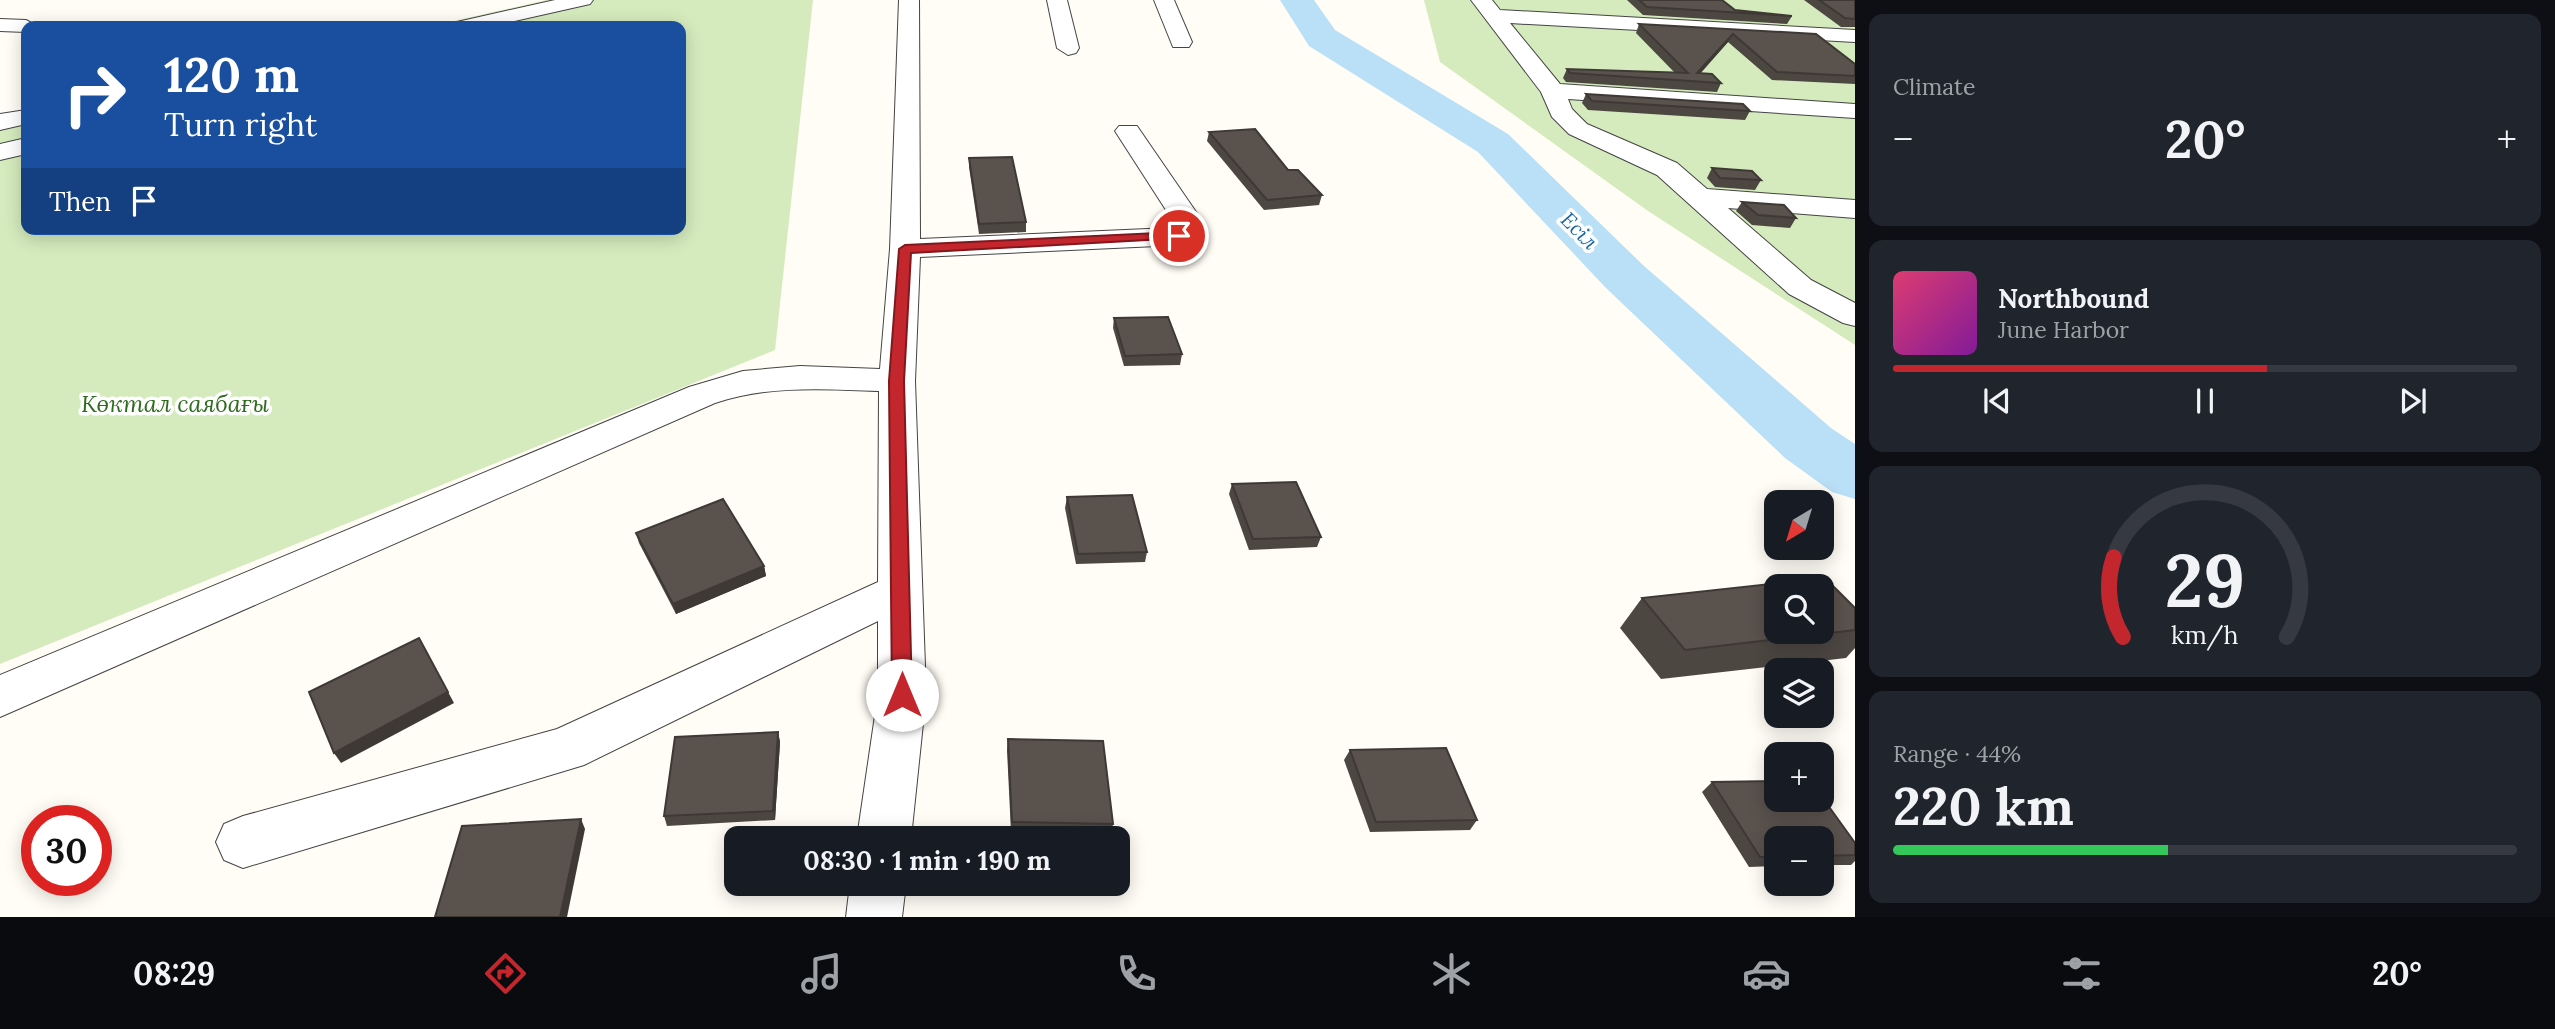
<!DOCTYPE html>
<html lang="en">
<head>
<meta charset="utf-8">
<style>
	:root { --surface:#171b24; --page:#20242c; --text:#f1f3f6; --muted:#9ea1a6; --line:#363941; --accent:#c4262e }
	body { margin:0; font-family:Lora,serif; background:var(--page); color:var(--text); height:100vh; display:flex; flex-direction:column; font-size:26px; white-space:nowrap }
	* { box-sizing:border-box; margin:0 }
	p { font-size:23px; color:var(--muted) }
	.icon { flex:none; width:38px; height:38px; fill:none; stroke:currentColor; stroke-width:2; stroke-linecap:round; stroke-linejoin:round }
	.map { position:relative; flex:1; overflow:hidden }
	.details { display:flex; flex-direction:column; gap:14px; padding:14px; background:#0d0f14; width:700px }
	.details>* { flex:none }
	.guide { position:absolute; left:21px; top:21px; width:665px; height:214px; border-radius:14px; box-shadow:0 4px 18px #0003; background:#1a4fa0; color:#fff; overflow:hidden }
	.needle { width:46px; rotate:218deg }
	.buttons { position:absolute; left:1764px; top:490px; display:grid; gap:14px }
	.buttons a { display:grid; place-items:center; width:70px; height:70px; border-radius:14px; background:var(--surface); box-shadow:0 4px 18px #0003; font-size:35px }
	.speed { position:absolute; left:21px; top:805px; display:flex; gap:14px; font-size:35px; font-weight:700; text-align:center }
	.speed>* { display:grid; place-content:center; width:91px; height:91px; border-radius:50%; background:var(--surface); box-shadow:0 4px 18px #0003; line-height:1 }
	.speed .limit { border:10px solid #d22; background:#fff; color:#111 }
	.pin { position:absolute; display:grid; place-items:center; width:60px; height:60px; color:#fff; margin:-30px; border:4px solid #fff; border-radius:50%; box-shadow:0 2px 7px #0007 }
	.me { position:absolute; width:77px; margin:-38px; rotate:0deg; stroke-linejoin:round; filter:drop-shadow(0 0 5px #0008) }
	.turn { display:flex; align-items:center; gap:24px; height:147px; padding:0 28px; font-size:32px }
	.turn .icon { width:91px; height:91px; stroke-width:2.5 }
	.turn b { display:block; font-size:49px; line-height:60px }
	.then { display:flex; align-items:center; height:66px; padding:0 28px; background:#0003; gap:14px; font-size:26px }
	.big { font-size:52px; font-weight:700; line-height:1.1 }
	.details .tile { flex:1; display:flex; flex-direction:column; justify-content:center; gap:10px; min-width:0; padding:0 24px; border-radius:14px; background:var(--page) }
	.details .dial { align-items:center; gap:0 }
	.dial svg { height:182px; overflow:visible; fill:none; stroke:var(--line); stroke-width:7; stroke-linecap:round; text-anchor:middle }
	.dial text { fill:var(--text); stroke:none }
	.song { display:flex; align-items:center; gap:21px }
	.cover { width:84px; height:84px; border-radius:10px; background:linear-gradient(135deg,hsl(340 70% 55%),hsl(290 70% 35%)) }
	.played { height:7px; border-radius:4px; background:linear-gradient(90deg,var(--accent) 60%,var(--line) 60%) }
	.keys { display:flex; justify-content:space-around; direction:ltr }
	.heat { display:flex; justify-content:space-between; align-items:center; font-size:38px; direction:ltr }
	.charge { height:10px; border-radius:5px; background:linear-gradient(90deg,#34c759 44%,var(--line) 0) }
	.trip { position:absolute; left:724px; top:826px; width:406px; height:70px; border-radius:14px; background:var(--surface); box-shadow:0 4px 18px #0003; font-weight:700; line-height:70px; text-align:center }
	.dock { display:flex; height:112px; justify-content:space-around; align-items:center; background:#090b0e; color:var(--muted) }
	.dock .icon { width:49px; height:49px }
	.dock .selected { color:var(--accent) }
	.dock b { font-size:32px; color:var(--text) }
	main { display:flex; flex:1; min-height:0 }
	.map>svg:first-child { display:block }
	.green { fill:#d5ebbd }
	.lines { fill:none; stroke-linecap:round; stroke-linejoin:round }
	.river { fill:#b9e0f7; fill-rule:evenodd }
	.minor-casing { stroke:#444; stroke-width:2 }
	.minor { fill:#fff; fill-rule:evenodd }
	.wall { fill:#4d4742 }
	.shaded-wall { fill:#3f3936 }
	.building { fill:#5a524d; stroke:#3f3936; stroke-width:2; fill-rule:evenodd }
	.route { fill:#c4262e; stroke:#7f191e; stroke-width:2 }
	.labels { text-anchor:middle; stroke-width:7; stroke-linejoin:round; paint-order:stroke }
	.far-water-label { font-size:21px; font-style:italic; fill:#1768a6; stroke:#fff }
	.park-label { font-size:24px; font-style:italic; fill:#2f6b1f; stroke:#fff }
</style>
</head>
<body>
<main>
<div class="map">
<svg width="1855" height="917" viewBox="0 0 1855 917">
	<rect width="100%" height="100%" fill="#fffdf5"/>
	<g class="green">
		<path d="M547,0H813L775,350L0,664V125L26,119V229H681V26H432Z"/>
		<path d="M1424,0H1855V345L1648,211L1440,62Z"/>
	</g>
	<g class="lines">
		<path class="river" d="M1280,0H1314L1335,30L1508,134L1644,266L1831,428L1855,444V499L1832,492L1785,458L1606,288L1478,152L1309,46Z"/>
		<defs>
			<g id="minor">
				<path d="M555,0H593L590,4L492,26H453L457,22Z"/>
				<path d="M899,0H919L920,239L1171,228L1175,224L1115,131L1119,126H1137L1205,225L1189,242L1179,245L920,257L915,381L926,695L911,838H857L878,695V621L584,765L243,868L224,860L216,842L224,824L243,816L557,729L878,582L879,391C823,389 769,385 715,403L0,717V675L689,387L743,371L800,366L880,369L890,249Z"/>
				<path d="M1047,0H1067L1079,48L1076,53L1068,55L1057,48Z"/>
				<path d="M1154,0H1174L1192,42L1189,47H1173Z"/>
				<path d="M1471,0H1492L1500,10L1855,30V42L1510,23L1560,84L1855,104V118L1568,99L1572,109L1587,124L1677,163L1707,189L1855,200V218L1728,208L1811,280L1855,303V326L1843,323L1789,294L1657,175L1569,134L1552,117L1541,92Z"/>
				<path d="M0,19L26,20L37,26H26V32L0,31Z"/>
				<path d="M26,110V124L0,130V114Z"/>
				<path d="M26,138V154L0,160V144Z"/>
				<path d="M850,884H906L902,917H846Z"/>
			</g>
		</defs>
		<use href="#minor" class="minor-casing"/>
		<use href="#minor" class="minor"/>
	</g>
	<g class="wall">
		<path d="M1627,0H1722L1735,10L1792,16L1787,24L1643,15Z"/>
		<path d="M1804,0H1855V27H1841Z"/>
		<path d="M1639,24L1816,34L1855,64V84L1772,80L1728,42L1700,74L1721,83L1717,92L1566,82L1563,78L1567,69L1675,73L1636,33Z"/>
		<path d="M1586,94L1750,111L1745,120L1588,110L1582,103Z"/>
		<path d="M1209,132L1288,170L1322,195L1319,205L1264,210L1207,141Z"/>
		<path d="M969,158L1026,222V232L979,234L969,167Z"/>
		<path d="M1712,168L1761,180L1755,190L1715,187L1707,178Z"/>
		<path d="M1742,202L1796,218L1790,228L1752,225L1736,211Z"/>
		<path d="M1114,318L1182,354L1180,365L1124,366L1113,328Z"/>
		<path d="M1232,484L1321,537L1317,547L1249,550L1229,494Z"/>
		<path d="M1067,497L1147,552L1145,562L1076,564L1065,508Z"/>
		<path d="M636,533L764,566L766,576L676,614L639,543Z"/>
		<path d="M1642,598L1855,608V648L1846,658L1661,679L1620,628Z"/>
		<path d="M778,732L780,742L775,820L667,826L664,816Z"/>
		<path d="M1008,739L1113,824L1111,834L1011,832L1007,750Z"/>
		<path d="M1350,750L1477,820L1470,830L1370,832L1344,760Z"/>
		<path d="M1712,782L1855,843V861L1851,865H1822V838H1776V866L1749,867L1702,792Z"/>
	</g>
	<g class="shaded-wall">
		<path d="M1733,34L1728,42L1692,82L1697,73Z"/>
		<path d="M764,566L766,576L676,614L673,604Z"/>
		<path d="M419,638L454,703L341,763L334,753Z"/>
		<path d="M778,732L780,742L775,820L773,811Z"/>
		<path d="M581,819L585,829L567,917H560Z"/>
	</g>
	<g class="building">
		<path d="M1639,0H1722L1735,10L1792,16L1647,7Z"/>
		<path d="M1819,0H1855V19L1845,18Z"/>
		<path d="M1639,24L1816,34L1855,64V76L1777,72L1733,34L1697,73L1712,74L1721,83L1570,73L1567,69L1688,73Z"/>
		<path d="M1586,94L1743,104L1750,111L1592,101Z"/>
		<path d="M1255,129L1288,170H1298L1322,195L1267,200L1209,132Z"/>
		<path d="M1012,157L1026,222L979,224L969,158Z"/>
		<path d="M1712,168L1752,171L1761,180L1720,178Z"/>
		<path d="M1742,202L1784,205L1796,218L1758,215Z"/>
		<path d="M1168,317L1182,354L1125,356L1114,318Z"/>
		<path d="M1296,482L1321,537L1253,539L1232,484Z"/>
		<path d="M1132,495L1147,552L1078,554L1067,497Z"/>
		<path d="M723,499L764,566L673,604L636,533Z"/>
		<path d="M1825,578L1855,608V630L1685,650L1642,598ZM1776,586H1822V632H1776Z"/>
		<path d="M419,638L448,692L334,753L309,692Z"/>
		<path d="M778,732L773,811L664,816L675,737Z"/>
		<path d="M1008,739L1103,741L1113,824L1012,822Z"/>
		<path d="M1446,748L1477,820L1376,822L1350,750Z"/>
		<path d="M1776,781V800H1822V797L1855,843V855L1822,856V838H1776V857H1760L1712,782Z"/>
		<path d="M581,819L560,917H435L462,826Z"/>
	</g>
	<path class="route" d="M1179,232L1185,236L1183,238L911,253L904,381L912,695L909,701L902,703L895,701L892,695L889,381L899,249L905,245Z"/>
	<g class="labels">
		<g class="far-water-label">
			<text transform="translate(1579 231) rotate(45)" y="7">Есіл</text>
		</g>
		<g class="park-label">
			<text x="175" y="412">Көктал саябағы</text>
		</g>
	</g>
</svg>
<div class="buttons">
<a><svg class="needle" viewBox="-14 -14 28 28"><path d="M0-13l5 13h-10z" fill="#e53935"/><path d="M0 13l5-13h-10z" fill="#9ea1a6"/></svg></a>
<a><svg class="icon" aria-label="search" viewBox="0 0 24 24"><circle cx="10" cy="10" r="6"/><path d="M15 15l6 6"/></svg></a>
<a><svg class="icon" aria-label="layers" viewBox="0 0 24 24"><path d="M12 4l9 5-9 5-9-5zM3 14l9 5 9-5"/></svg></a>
<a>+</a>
<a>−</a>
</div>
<div class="speed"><div class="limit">30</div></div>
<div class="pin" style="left:1179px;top:236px;background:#d93025"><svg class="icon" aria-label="arrive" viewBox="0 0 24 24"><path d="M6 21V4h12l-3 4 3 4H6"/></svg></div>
<svg class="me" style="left:902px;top:695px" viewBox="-20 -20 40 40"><circle r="19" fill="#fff"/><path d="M0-13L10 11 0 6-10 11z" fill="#c4262e"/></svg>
<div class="trip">08:30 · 1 min · 190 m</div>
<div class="guide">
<div class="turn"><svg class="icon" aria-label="right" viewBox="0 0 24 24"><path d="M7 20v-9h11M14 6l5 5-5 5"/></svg><div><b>120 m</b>Turn right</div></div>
<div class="then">Then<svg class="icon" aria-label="arrive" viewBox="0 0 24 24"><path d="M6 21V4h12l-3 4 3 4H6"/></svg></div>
</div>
</div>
<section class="details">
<div class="tile"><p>Climate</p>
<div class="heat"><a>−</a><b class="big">20°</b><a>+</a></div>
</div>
<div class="tile">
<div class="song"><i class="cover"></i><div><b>Northbound</b><p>June Harbor</p></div></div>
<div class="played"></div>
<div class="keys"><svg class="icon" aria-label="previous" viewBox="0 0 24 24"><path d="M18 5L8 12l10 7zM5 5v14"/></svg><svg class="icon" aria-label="pause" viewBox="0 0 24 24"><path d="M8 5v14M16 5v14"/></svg><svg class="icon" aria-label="next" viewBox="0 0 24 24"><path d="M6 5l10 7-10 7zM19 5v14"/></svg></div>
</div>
<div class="tile dial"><svg viewBox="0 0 100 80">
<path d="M14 69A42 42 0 1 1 86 69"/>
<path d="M14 69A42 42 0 0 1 10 34" stroke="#c4262e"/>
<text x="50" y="56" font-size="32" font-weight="700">29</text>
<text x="50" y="72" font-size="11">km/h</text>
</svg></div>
<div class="tile"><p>Range · 44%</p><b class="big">220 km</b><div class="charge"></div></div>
</section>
</main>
<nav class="dock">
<b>08:29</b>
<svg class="icon selected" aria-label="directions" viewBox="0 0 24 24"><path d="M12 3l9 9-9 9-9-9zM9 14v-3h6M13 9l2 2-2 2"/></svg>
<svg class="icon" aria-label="music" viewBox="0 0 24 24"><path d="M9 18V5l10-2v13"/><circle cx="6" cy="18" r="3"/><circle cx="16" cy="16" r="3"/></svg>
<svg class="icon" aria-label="phone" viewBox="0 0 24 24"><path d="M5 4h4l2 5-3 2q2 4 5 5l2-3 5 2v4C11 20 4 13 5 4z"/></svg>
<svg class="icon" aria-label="climate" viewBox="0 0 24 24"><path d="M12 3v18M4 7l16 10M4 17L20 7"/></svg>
<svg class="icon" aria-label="car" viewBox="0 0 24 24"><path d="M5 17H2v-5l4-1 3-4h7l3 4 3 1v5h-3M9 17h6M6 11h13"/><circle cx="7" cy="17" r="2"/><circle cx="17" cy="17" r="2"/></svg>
<svg class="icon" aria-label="filters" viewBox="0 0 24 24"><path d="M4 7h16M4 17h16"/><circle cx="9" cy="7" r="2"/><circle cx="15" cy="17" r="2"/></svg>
<b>20°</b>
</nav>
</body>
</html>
